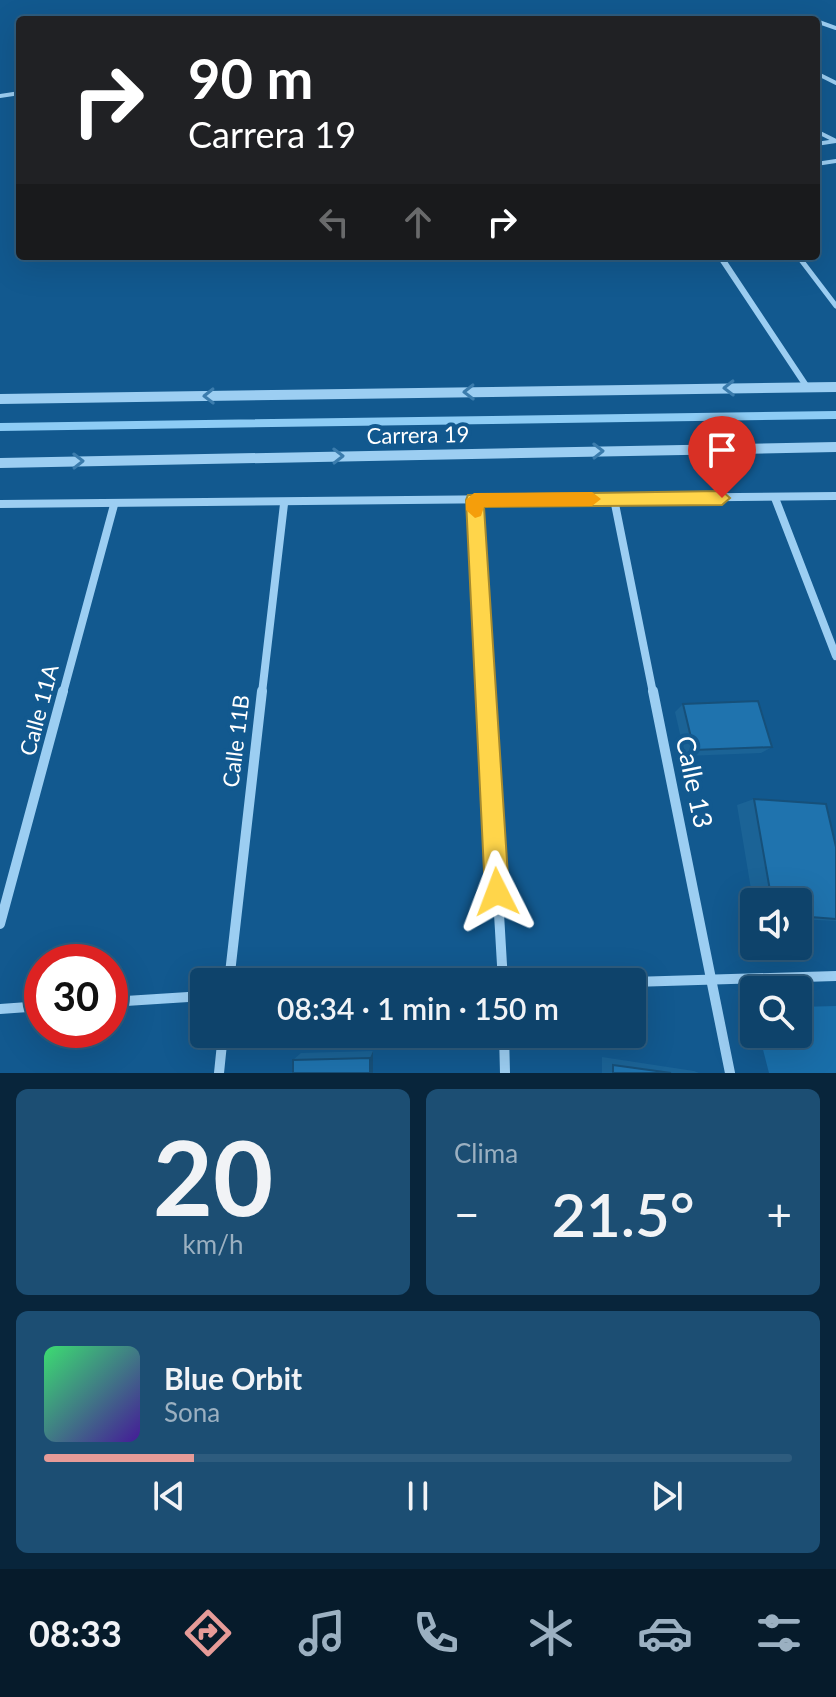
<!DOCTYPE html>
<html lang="es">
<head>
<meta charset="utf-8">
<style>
	:root { --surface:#0e436b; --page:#1c4e73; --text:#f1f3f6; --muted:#9bb0c1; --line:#2e5c7e; --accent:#e69b98 }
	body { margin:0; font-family:Lato,sans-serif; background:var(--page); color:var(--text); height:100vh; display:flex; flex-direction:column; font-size:30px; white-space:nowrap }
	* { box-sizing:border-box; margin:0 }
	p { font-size:26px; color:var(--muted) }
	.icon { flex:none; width:44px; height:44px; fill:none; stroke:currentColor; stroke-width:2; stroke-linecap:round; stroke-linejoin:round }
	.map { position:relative; height:1073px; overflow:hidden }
	.details { display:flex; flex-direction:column; gap:16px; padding:16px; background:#08253b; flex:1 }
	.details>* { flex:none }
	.guide { position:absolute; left:16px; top:16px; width:804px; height:244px; border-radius:8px; box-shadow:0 8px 32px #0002,0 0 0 2px var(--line); background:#202124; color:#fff; overflow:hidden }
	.tools { position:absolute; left:740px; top:888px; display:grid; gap:16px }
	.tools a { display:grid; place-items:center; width:72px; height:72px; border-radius:8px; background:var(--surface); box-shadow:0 8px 32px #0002,0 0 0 2px var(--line); font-size:40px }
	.speed { position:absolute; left:24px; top:944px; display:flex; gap:16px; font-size:40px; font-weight:700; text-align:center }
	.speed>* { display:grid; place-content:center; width:104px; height:104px; border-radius:50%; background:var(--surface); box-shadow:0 8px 32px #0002,0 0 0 2px var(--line); line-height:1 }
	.speed .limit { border:12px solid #d22; background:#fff; color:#111 }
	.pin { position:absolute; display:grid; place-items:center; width:68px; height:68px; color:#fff; margin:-82px -34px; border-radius:50% 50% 50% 0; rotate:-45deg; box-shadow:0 0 8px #0007 }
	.pin .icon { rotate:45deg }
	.me { position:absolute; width:88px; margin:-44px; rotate:357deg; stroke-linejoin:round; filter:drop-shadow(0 0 6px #0008) }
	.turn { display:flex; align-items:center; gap:28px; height:168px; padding:0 40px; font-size:36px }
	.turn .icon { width:104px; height:104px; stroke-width:2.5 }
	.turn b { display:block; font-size:56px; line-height:68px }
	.lanes { display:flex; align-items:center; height:76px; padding:0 40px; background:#0003; justify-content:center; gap:40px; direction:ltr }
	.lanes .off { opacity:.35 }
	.big { font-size:60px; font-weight:600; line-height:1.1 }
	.details .card { flex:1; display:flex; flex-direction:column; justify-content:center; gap:12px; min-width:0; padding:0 28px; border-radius:12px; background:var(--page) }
	.details .dial { align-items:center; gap:0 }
	.dial b { font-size:104px; line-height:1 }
	.song { display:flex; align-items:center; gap:24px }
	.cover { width:96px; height:96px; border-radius:12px; background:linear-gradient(135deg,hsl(140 70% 55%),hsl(260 70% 35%)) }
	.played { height:8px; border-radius:4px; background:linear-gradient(90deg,var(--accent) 20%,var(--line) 20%) }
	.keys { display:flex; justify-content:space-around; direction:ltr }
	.heat { display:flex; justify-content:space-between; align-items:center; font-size:44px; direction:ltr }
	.details .tiles { flex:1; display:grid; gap:16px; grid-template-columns:1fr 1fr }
	.card:last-child { grid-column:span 2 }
	.trip { position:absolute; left:190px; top:968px; width:456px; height:80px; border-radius:8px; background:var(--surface); box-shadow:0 8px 32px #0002,0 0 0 2px var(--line); font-weight:600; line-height:80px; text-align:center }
	.tab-bar { display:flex; height:128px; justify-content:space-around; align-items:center; background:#061b2b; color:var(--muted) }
	.tab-bar .icon { width:56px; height:56px }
	.tab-bar .active { color:var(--accent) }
	.tab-bar b { font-size:36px; color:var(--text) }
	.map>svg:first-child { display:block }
	.green { fill:#196ea9 }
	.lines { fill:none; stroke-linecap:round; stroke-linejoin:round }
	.stream { stroke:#8dccf5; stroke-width:8 }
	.service-far1 { stroke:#9ccef2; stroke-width:4 }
	.service { stroke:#9ccef2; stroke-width:5 }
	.minor-far2 { stroke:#9ccef2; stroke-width:6 }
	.minor-far1 { stroke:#9ccef2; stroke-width:8 }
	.minor { stroke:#9ccef2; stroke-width:10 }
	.tertiary { fill:#9ccef2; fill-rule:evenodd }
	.wall { fill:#1b6396 }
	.shaded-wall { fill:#16507a }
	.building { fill:#1f73ae; stroke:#16507a; stroke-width:2 }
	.oneway { stroke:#3b7cad }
	.route { fill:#ffd54a; stroke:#a68a30; stroke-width:2 }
	.slow { fill:#f59e0b }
	.labels { text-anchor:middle; stroke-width:8; stroke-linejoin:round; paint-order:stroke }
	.street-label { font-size:22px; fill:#fff; stroke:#12598f }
	.near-street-label { font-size:26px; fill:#fff; stroke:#12598f }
</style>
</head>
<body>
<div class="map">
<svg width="836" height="1073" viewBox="0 0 836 1073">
	<rect width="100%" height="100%" fill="#12598f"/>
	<path class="green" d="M836,1006V1073H769L759,1034H798V1007Z"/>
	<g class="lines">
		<path class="stream" d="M0,427L836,415"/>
		<g class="service-far1">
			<path d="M802,16L812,20"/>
			<path d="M816,21L836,28"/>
			<path d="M816,73L836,83"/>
			<path d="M0,96L20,93"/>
			<path d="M816,131L836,141"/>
			<path d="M816,144L836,141"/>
			<path d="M816,164L836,161"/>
		</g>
		<g class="service">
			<path d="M798,256L836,306"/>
			<path d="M720,257L729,256"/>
		</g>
		<path class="minor-far2" d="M720,256L807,387"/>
		<g class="minor-far1">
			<path d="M775,498L836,656"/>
			<path d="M614,499L653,693"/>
			<path d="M474,500L486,693"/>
			<path d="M0,504L836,496"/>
			<path d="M63,693L114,505"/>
			<path d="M262,693L284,504"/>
		</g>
		<g class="minor">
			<path d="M486,691L503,982"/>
			<path d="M653,691L730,1073"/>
			<path d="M0,924L63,691"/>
			<path d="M229,982L262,691"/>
			<path d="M632,982L836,976"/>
			<path d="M110,1002L204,996"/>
			<path d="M0,1009L42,1006"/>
			<path d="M504,1034L505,1073"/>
			<path d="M219,1073L223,1034"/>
		</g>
		<g class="tertiary">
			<path d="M836,382V392L0,404V394Z"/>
			<path d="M836,442V452L0,468V458Z"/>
		</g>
	</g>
	<g class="wall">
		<path d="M683,704L772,747L761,753L685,756L675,712Z"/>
		<path d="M754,799L836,847V921L798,919V902H754V907L737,805Z"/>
		<path d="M373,1051V1073H293V1060L301,1053Z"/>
		<path d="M602,1057L694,1071L699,1073H602Z"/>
	</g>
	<path class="shaded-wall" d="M373,1051V1073H370V1058Z"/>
	<g class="building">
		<path d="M758,701L772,747L694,750L683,704Z"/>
		<path d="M754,799L826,804L836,847V919L798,916V902H772Z"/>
		<path d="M370,1058V1073H293V1060Z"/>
		<path d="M613,1065L671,1073H613Z"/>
	</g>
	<defs><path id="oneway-chevron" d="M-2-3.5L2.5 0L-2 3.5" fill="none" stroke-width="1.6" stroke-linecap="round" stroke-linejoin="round" transform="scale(2)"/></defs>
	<g class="oneway">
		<use href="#oneway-chevron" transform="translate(729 388) rotate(179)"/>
		<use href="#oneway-chevron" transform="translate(469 392) rotate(179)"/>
		<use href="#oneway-chevron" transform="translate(209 396) rotate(179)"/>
		<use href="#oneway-chevron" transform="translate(598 451) rotate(-1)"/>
		<use href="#oneway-chevron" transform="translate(338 456) rotate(-1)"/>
		<use href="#oneway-chevron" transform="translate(78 461) rotate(-1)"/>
	</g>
	<path class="route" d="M722,491L730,498L722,505L484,507L509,892L506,900L497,904L489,900L485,892L466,500L468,495Z"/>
	<path class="slow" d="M592,492L601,499L592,506L484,507L481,516L475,518L466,510V500L474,493Z"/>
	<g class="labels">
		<g class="street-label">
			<text transform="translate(418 435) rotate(-1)" y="8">Carrera 19</text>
			<text transform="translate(39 710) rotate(-75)" y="8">Calle 11A</text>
			<text transform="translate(236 741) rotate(-83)" y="8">Calle 11B</text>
		</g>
		<g class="near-street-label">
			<text transform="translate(694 782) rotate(78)" y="9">Calle 13</text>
		</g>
	</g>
</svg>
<div class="tools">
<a><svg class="icon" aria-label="sound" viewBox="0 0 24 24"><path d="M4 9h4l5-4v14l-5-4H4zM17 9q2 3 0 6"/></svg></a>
<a><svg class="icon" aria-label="search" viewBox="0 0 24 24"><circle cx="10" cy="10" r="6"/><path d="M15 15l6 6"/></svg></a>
</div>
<div class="speed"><div class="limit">30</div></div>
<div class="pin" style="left:722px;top:498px;background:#d93025"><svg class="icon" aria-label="arrive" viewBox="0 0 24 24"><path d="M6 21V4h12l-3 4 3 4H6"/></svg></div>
<svg class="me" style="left:497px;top:892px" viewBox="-20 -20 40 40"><path d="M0-17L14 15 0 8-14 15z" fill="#ffd54a" stroke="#fff" stroke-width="4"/></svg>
<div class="trip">08:34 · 1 min · 150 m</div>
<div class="guide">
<div class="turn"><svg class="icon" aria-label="right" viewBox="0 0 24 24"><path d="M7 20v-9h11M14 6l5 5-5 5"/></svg><div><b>90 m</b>Carrera 19</div></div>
<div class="lanes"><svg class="icon off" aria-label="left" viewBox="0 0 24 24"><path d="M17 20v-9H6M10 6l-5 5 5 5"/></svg><svg class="icon off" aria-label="ahead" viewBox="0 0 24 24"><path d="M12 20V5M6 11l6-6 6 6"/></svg><svg class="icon" aria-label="right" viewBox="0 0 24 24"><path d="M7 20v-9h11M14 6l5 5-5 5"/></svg></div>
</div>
</div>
<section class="details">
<div class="tiles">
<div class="card dial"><b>20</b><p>km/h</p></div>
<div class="card"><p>Clima</p>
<div class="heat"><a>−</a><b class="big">21.5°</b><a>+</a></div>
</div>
<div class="card">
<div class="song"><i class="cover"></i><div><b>Blue Orbit</b><p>Sona</p></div></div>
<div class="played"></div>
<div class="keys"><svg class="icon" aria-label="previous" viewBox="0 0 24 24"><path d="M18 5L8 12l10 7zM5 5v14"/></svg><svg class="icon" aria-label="pause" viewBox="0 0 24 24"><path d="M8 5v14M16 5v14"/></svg><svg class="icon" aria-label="next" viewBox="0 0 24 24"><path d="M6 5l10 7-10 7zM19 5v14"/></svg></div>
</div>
</div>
</section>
<nav class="tab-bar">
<b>08:33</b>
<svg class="icon active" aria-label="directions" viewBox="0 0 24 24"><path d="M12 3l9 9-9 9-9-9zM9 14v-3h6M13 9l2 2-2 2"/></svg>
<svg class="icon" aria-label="music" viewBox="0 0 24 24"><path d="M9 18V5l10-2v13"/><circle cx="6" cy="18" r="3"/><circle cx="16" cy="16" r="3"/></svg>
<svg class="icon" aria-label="phone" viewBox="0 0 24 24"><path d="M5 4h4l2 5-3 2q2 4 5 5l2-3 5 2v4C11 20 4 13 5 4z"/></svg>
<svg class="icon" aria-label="climate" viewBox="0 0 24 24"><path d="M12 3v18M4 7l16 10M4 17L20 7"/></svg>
<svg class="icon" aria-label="car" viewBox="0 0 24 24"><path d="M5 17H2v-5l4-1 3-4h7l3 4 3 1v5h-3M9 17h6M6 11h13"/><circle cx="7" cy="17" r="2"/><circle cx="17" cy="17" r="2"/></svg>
<svg class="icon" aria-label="filters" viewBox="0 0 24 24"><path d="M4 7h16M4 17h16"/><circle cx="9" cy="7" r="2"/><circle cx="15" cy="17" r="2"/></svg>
</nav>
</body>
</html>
